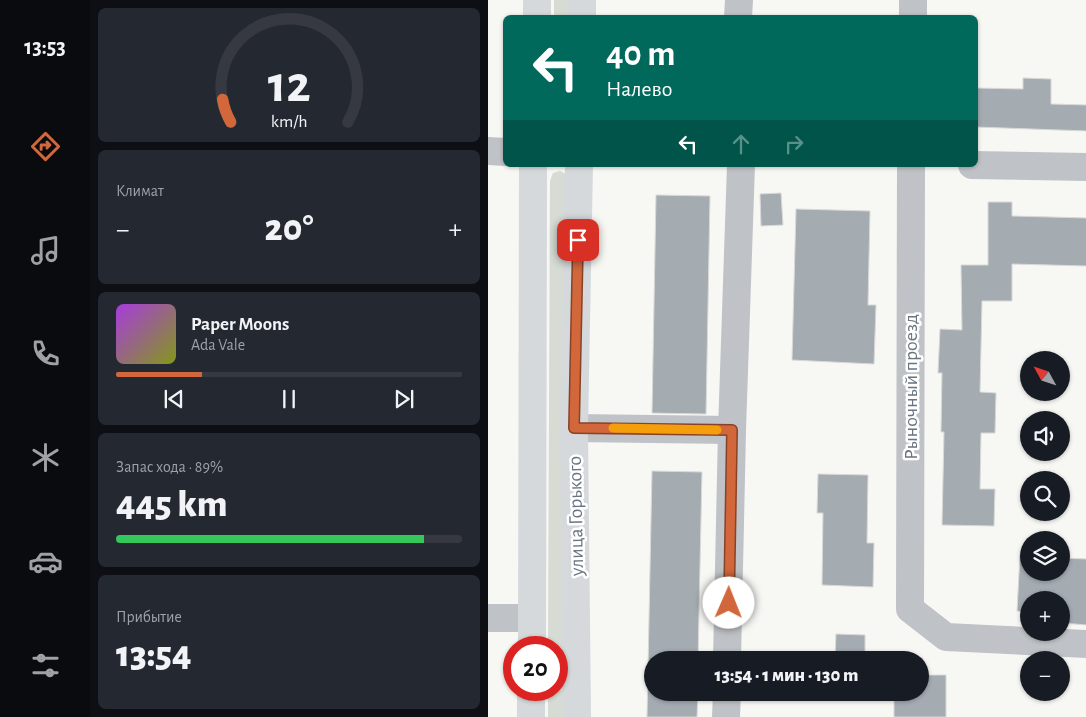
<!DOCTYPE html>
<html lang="ru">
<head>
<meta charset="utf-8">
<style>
	:root { --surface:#171b24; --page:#242831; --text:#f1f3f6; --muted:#9ea1a6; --line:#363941; --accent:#d1673b }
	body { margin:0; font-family:"Alegreya Sans",sans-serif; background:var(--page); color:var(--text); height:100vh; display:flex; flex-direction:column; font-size:19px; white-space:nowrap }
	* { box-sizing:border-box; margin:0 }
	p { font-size:16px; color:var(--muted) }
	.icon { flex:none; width:28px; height:28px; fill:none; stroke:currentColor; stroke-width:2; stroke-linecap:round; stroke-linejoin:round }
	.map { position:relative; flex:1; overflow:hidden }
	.details { display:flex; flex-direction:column; gap:8px; padding:8px; background:#0d0f14; width:398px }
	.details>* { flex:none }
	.banner { position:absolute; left:15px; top:15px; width:475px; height:152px; border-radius:8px; box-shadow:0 1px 4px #0004; background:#00695c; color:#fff; overflow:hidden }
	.needle { width:32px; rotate:310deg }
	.fabs { position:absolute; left:532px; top:351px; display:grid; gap:10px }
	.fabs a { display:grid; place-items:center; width:50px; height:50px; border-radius:50%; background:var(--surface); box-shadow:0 1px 4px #0004; font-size:25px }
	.speed { position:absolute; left:15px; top:636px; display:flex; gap:10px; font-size:25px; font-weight:700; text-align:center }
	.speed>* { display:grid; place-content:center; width:65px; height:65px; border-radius:50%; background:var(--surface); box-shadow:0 1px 4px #0004; line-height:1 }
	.speed .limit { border:8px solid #d22; background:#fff; color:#111 }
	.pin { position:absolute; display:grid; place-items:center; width:42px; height:42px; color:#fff; margin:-21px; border-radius:10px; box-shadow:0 2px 8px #0006 }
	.me { position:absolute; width:55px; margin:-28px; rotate:1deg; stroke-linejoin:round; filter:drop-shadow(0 0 4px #0008) }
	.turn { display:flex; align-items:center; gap:18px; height:105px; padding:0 20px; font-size:22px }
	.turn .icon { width:65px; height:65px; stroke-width:2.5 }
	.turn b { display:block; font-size:35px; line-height:42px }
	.lanes { display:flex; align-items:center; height:48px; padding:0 20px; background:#0003; justify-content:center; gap:25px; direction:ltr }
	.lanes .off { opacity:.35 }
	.big { font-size:38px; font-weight:800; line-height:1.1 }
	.details .tile { flex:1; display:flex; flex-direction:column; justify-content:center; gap:8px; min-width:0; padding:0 18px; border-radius:8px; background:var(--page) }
	.details .dial { align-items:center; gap:0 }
	.dial svg { height:130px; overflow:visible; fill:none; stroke:var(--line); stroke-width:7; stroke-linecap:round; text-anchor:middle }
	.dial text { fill:var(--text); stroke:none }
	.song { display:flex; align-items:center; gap:15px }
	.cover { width:60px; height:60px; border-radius:8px; background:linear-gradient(135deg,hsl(280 70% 55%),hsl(70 70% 35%)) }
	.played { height:5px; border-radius:2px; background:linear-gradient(90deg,var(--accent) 25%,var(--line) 25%) }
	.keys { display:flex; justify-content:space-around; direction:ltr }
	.heat { display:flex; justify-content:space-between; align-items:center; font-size:28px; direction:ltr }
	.charge { height:8px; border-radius:4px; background:linear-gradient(90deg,#34c759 89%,var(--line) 0) }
	.trip { position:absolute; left:156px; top:651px; width:285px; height:50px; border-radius:25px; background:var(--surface); box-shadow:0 1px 4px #0004; font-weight:800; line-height:50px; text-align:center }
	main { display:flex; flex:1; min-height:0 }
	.tabs { display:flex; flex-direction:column; width:90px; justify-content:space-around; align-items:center; background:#090b0e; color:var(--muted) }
	.tabs .icon { width:35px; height:35px }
	.tabs .on { color:var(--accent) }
	.tabs b { font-size:22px; color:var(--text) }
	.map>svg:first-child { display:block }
	.green { fill:#d6dbd4 }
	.building { fill:#a4abb1; stroke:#d8d9d7 }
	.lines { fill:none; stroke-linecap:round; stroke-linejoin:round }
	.minor { stroke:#bfc2c6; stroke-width:28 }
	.major { stroke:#d5d9dc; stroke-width:28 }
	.route-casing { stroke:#884326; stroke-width:12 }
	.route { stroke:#d1673b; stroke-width:9 }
	.slow { stroke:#f59e0b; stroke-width:9 }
	.labels { text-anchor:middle; stroke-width:5; stroke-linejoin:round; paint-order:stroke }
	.street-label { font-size:20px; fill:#697682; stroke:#fff }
</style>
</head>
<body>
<main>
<nav class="tabs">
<b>13:53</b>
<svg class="icon on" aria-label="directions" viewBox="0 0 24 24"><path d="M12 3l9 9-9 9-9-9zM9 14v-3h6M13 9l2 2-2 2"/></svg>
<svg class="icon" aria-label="music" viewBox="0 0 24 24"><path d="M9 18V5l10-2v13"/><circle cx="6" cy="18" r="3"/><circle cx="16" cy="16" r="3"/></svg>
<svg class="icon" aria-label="phone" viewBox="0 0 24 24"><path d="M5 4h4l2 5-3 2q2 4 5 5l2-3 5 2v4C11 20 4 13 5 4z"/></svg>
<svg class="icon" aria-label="climate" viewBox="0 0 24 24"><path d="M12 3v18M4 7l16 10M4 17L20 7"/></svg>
<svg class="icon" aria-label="car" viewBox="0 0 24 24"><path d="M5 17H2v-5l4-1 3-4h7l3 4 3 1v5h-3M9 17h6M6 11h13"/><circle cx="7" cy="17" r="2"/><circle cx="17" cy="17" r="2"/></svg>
<svg class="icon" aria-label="filters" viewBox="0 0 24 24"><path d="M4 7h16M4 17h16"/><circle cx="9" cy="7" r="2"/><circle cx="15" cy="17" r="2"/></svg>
</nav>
<section class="details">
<div class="tile dial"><svg viewBox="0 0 100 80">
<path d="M14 69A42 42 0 1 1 86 69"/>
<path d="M14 69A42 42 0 0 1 9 55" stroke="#d1673b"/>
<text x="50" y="56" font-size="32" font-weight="700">12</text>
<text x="50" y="72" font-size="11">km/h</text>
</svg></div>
<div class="tile"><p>Климат</p>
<div class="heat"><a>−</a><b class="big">20°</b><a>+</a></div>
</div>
<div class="tile">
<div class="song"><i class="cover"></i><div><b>Paper Moons</b><p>Ada Vale</p></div></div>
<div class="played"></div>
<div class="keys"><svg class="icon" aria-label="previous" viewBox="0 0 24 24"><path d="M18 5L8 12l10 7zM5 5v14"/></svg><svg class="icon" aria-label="pause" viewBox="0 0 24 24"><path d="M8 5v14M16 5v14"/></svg><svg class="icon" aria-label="next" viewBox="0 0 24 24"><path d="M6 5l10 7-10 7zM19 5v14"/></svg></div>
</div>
<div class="tile"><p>Запас хода · 89%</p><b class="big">445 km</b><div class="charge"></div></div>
<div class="tile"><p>Прибытие</p><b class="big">13:54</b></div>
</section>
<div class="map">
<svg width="599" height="717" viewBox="0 0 599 717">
	<rect width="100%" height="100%" fill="#f7f7f4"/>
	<g class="green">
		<path d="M66,0H81V17L66,18Z"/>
		<path d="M72,171L80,175L77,717H60V690H69V648L60,647L62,181L65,173Z"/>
	</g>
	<g class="building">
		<path d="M535,78L563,79V104L599,105V131L488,127V88L535,89Z"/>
		<path d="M293,193L295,225L273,226L272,194Z"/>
		<path d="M168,195L222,196L218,414L164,413Z"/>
		<path d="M500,202H524V216L599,218V266L524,264V301H494L492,392L508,393L507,433H493L492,489H507L506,526L454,525L456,432H453L454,373H450L452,329L474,330L473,265H500Z"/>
		<path d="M308,209L382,211L380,305H388L386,364L304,360Z"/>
		<path d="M164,471L214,472L210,660H165V692H210L209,717H159Z"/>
		<path d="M330,474L380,475L379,543H386L385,587L334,585L335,513H329Z"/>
		<path d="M532,555L541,556V572H574V558L599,559V625L574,623V600H541V612L529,611Z"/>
		<path d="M348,634L377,635V660H347Z"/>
		<path d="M432,675H458V717H406V692H432Z"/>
	</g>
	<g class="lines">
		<g class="minor">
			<path d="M250,18L251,0"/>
			<path d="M425,18V0"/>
			<path d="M0,151L18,152"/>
			<path d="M423,165L422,609L458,637L599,644"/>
			<path d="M484,165L599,167"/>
			<path d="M86,428L244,430"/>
			<path d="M0,618H44"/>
			<path d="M239,660L244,430L253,165"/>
			<path d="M238,717L239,692"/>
		</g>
		<g class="major">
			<path d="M49,18V0"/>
			<path d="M94,18V0"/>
			<path d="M44,648L45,165"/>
			<path d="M43,717V690"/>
			<path d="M89,717L86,428L91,165"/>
		</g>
	</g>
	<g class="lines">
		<defs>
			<path id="route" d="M90,240L86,428L244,430L241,603"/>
		</defs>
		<use href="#route" class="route-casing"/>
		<use href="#route" class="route"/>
		<path class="slow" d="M125,428L229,430"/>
	</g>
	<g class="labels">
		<g class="street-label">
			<text transform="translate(422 387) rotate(-90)" y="7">Рыночный проезд</text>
			<text transform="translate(87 516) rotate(-91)" y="7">улица Горького</text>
		</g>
	</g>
</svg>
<div class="fabs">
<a><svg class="needle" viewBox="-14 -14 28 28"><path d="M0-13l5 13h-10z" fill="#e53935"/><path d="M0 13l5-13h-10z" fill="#9ea1a6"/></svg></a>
<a><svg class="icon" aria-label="sound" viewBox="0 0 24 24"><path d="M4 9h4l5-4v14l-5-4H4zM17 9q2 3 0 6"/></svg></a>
<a><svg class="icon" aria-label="search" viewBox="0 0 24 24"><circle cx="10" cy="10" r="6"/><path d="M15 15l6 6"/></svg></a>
<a><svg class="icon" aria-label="layers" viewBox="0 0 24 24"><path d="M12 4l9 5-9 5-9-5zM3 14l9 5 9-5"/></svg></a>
<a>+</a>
<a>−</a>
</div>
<div class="speed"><div class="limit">20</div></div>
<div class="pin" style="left:90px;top:240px;background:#d93025"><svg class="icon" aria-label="arrive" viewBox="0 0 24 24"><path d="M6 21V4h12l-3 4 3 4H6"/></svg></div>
<svg class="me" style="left:241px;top:603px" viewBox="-20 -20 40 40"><circle r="19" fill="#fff"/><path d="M0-13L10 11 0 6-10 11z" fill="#d1673b"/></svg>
<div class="trip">13:54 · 1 мин · 130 m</div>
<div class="banner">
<div class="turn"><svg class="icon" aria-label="left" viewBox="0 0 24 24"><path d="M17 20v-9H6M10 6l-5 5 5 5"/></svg><div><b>40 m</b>Налево</div></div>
<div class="lanes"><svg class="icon" aria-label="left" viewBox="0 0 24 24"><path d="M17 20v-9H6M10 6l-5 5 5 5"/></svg><svg class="icon off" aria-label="ahead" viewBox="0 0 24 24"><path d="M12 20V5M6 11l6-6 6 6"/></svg><svg class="icon off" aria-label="right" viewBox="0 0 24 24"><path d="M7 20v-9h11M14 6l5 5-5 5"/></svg></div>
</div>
</div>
</main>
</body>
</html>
